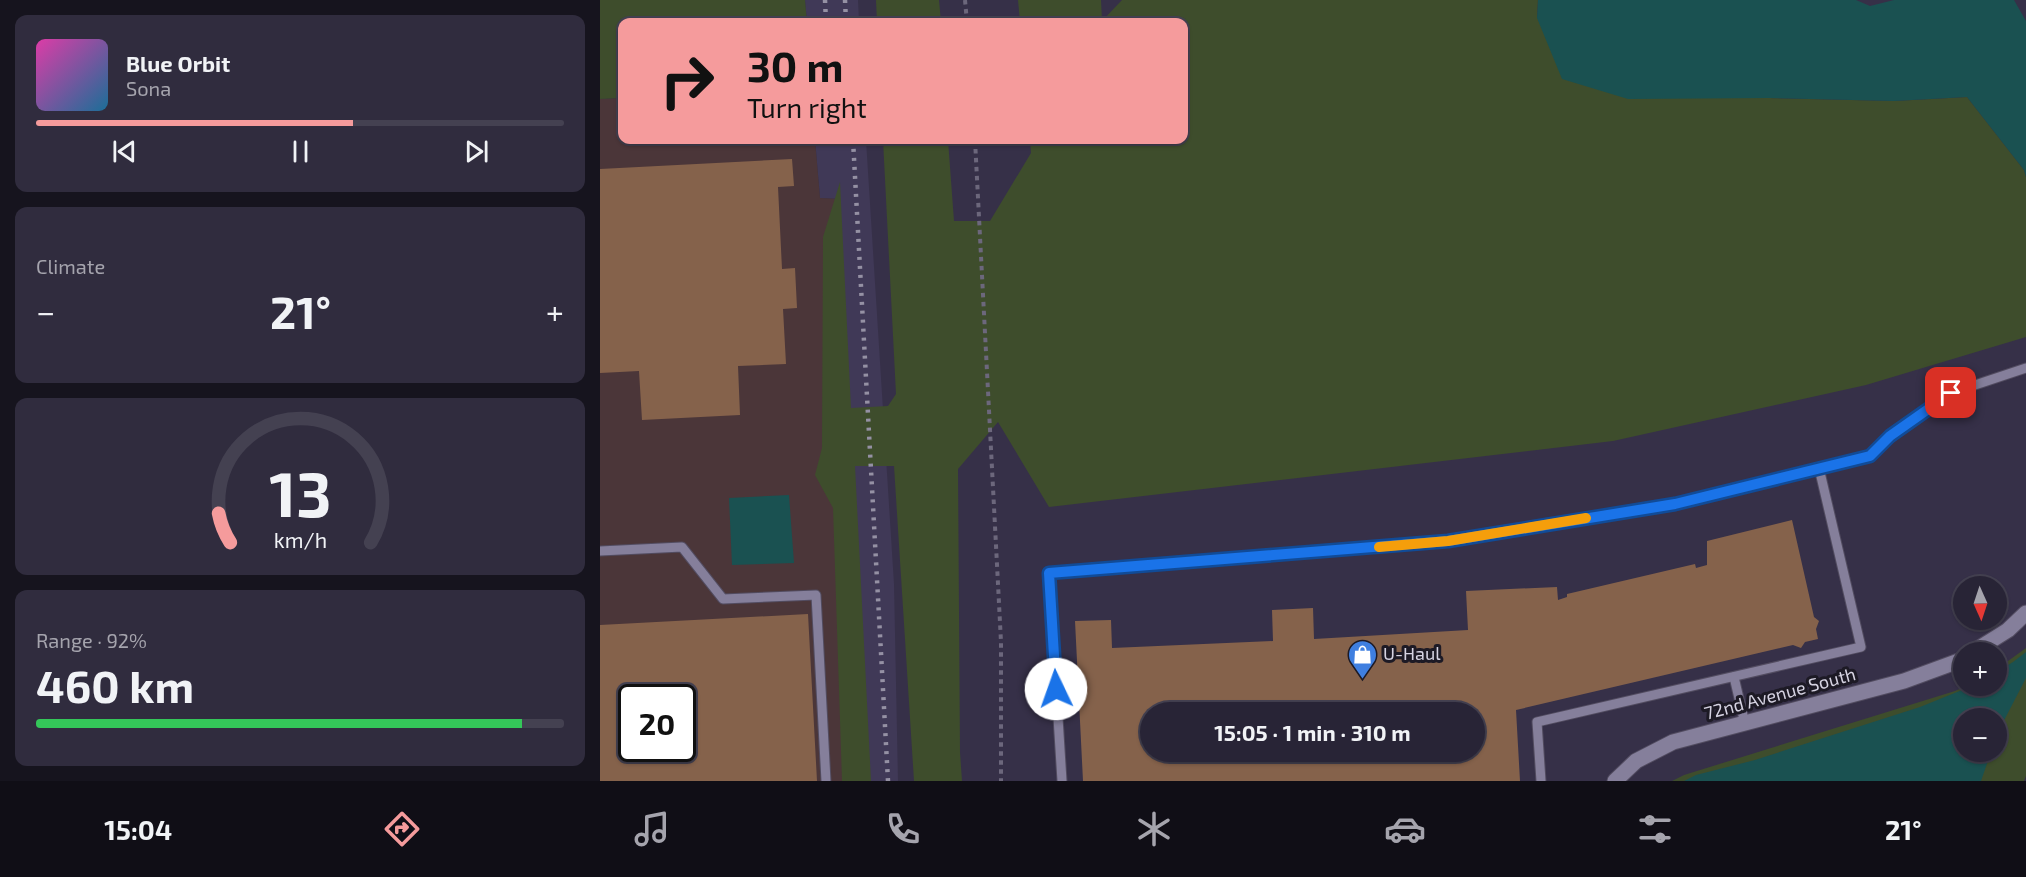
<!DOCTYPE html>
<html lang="en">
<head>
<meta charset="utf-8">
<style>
	:root { --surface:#282436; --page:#302c3e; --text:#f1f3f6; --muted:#a5a4ad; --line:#444151; --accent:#f59b9c }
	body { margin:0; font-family:"Exo 2",sans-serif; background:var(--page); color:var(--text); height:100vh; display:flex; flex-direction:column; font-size:22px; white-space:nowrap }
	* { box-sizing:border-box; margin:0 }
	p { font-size:20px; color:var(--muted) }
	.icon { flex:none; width:33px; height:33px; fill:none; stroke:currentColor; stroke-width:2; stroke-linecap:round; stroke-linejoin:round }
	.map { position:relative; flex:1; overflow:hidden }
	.panel { display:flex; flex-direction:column; gap:15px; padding:15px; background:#16141e; width:600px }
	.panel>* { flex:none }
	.top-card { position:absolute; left:18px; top:18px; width:570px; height:126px; border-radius:12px; box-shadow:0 2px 4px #0004,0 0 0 2px var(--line); background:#f59b9c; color:#111; overflow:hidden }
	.needle { width:39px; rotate:177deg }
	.tools { position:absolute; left:1353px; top:576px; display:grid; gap:12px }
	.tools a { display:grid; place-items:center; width:54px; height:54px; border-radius:50%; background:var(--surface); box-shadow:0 2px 4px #0004,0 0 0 2px var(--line); font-size:30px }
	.speed { position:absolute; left:18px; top:684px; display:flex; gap:12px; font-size:30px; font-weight:700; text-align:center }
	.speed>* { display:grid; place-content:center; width:78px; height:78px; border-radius:50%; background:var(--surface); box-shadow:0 2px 4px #0004,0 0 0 2px var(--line); line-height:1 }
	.speed .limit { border:3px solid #111; border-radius:9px; background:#fff; color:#111 }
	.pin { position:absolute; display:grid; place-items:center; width:51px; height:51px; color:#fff; margin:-26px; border-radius:12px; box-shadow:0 3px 9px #0006 }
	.me { position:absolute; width:66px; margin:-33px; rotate:357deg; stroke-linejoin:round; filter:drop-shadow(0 0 4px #0008) }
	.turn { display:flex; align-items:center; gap:21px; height:126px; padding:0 30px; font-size:27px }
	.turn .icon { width:78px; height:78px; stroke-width:2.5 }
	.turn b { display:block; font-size:42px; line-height:51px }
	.big { font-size:45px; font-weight:700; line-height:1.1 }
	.panel .card { flex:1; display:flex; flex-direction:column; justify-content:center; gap:9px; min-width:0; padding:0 21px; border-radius:12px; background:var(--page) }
	.panel .dial { align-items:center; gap:0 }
	.dial svg { height:156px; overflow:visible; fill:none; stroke:var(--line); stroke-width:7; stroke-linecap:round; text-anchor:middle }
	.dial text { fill:var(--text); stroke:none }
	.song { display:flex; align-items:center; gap:18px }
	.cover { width:72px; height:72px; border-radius:9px; background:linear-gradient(135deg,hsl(320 70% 55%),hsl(200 70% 35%)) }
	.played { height:6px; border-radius:3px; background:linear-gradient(90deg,var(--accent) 60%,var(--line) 60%) }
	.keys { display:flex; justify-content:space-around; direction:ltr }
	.heat { display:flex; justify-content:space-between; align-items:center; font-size:33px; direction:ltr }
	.charge { height:9px; border-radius:4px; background:linear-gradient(90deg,#34c759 92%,var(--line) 0) }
	.trip { position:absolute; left:540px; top:702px; width:345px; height:60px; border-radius:30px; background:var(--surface); box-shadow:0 2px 4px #0004,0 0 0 2px var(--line); font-weight:700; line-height:60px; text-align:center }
	.menu { display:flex; height:96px; justify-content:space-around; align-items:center; background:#100e16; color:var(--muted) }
	.menu .icon { width:42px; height:42px }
	.menu .on { color:var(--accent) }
	.menu b { font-size:27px; color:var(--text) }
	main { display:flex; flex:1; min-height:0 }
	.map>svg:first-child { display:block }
	.built { fill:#403957 }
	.industrial { fill:#4b3639; fill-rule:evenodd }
	.green { fill:#3e4d2c; fill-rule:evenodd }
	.water { fill:#1a5151 }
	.building { fill:#85624b; fill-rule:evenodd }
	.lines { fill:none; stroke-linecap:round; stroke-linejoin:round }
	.lane-casing { stroke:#524c60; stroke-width:11 }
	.secondary-casing { stroke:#524c60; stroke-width:17 }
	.path { stroke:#6c677c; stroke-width:4; stroke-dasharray:4.5 4.5; stroke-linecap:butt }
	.lane { stroke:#857f9b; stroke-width:9 }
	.secondary { stroke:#857f9b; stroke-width:15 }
	.rail { stroke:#9591a4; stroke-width:4.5; stroke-dasharray:3 6; stroke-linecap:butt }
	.route-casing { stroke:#114b97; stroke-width:15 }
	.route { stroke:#1a73e8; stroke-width:10 }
	.slow { stroke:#f59e0b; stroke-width:10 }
	.labels { text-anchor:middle; stroke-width:6; stroke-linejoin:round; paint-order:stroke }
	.poi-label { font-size:18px; fill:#d6d3e2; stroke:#1d1a25; text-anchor:start }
	.street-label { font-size:18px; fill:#d6d3e2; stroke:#1d1a25 }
</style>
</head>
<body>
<main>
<section class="panel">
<div class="card">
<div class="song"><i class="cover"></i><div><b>Blue Orbit</b><p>Sona</p></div></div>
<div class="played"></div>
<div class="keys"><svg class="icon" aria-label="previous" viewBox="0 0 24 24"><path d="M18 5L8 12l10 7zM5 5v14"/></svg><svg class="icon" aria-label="pause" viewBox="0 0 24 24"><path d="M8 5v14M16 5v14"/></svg><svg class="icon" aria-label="next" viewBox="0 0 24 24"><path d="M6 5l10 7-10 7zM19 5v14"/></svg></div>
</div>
<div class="card"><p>Climate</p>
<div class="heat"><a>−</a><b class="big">21°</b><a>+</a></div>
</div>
<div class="card dial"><svg viewBox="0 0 100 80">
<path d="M14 69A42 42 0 1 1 86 69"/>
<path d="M14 69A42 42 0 0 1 8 54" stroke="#f59b9c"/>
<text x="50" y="56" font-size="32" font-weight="700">13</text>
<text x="50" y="72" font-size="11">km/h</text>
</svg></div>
<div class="card"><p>Range · 92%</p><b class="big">460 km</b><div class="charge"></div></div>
</section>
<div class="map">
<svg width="1426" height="781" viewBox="0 0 1426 781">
	<rect width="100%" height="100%" fill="#363048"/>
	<g class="built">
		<path d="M205,0H258L259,22H207Z"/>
		<path d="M215,140H266L294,584L298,781H257L239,199L220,198Z"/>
	</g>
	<path class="industrial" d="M22,98V140H215L220,198L240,199L257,781H0V99ZM32,698H82V748H32Z"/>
	<g class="green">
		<path d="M0,0H205L207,22H22V98L0,99Z"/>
		<path d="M276,0H339L341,22H277Z"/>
		<path d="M418,0H501L502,21L522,0H938L937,18L1169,98L1294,101L1367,97L1424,170L1426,177V337L1266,385L1013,441L449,507L398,422L358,469L360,752L362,781H314L294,466H255L271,781H242L233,508L215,475L222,448L223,237L240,182L251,408L288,406L296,394L283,140H348L354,221H390L431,153L430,140H584V22H420Z"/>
		<path d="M1426,648V776L1424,781H1072L1084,775L1355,691L1366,686H1396L1397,669ZM1364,718H1396V752H1364Z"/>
	</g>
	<g class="water">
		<path d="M938,0H1256L1270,6L1294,0H1414L1426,21V177L1424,170L1367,97L1294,101L1169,98L1028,99L962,79L937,18Z"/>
		<path d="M189,495L194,563L132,565L129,498Z"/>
		<path d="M1426,652V678L1397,734L1396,718H1364V752H1391L1381,781H1084L1096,775L1155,760L1320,707L1372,686H1396L1397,672L1413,662Z"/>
	</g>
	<g class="building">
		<path d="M192,159L194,186L178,187L182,269L195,268L197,308L183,309L186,364L138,366L140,415L42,420L39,371L0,373V169Z"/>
		<path d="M1192,520L1214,617L1219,621L1216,629L1218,639L1205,642L1201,648L1193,645L916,710L920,781H483L475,621L511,620L512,648L673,641L672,610L713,608L714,639L868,630L866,591L957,587L958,600L967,597V594L1095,564L1096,568L1107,565V541ZM550,712H874V752H550Z"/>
		<path d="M208,614L217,781H0V625ZM32,698H82V748H32Z"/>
	</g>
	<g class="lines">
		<defs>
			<g id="lane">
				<path d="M0,551L82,547L123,599L216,595L226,781"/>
				<path d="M1134,677L1145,724"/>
				<path d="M462,781L449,574L848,541L1075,504L1270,456L1290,436L1351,393L1426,368"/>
				<path d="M941,781L937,722L1261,647L1219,468"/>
			</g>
			<g id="secondary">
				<path d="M1373,652L1408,630L1426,613"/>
				<path d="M1015,781L1036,761L1073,742L1304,681L1364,659"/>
			</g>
		</defs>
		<use href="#lane" class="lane-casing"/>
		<use href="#secondary" class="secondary-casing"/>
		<g class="path">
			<path d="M365,0L367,22"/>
			<path d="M375,140L401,642V781"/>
		</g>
		<use href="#lane" class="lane"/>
		<use href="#secondary" class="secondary"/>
		<g class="rail">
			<path d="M225,0L226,22"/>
			<path d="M245,0L246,22"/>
			<path d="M233,140V146"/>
			<path d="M253,140L288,781"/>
		</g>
	</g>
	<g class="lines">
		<defs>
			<path id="route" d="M456,689L449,573L848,541L1075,504L1270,456L1290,436L1351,393"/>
		</defs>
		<use href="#route" class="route-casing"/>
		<use href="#route" class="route"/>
		<path class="slow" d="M779,547L848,541L986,518"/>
	</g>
	<defs>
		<symbol id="shop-pin" viewBox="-11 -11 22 30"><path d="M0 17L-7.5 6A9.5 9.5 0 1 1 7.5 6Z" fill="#3f7fe0" stroke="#1d1a25"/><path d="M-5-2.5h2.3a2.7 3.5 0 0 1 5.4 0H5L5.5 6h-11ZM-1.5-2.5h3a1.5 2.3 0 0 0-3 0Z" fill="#fff"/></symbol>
	</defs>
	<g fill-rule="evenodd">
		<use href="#shop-pin" x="746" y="638" width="33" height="45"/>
	</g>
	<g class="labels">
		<g class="poi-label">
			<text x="783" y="660">U-Haul</text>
		</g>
		<g class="street-label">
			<text transform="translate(1180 694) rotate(-15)" y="6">72nd Avenue South</text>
		</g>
	</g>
</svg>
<div class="tools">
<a><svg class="needle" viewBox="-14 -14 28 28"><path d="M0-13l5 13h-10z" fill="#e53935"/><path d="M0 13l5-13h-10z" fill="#a5a4ad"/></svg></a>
<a>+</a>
<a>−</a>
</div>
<div class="speed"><div class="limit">20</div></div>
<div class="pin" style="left:1351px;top:393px;background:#d93025"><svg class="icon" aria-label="arrive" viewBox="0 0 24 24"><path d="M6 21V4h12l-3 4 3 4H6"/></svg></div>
<svg class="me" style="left:456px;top:689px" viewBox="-20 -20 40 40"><circle r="19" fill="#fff"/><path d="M0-13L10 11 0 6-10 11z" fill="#1a73e8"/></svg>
<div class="trip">15:05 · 1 min · 310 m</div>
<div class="top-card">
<div class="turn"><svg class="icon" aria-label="right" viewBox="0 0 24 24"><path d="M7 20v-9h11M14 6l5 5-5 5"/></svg><div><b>30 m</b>Turn right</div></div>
</div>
</div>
</main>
<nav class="menu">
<b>15:04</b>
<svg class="icon on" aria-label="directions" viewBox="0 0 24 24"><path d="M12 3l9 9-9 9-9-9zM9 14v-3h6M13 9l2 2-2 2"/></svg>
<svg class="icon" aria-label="music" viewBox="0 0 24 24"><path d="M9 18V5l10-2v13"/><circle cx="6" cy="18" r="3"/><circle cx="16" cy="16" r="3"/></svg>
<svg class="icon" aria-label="phone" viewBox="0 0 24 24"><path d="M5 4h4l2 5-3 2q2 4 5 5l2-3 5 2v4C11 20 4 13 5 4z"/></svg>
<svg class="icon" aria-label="climate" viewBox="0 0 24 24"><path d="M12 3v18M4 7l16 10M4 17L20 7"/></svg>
<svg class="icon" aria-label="car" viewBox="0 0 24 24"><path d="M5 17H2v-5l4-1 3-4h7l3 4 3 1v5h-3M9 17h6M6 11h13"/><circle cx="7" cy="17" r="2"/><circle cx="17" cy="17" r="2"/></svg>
<svg class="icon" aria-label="filters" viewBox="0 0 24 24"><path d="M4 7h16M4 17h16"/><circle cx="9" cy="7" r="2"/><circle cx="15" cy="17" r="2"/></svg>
<b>21°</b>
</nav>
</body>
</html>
